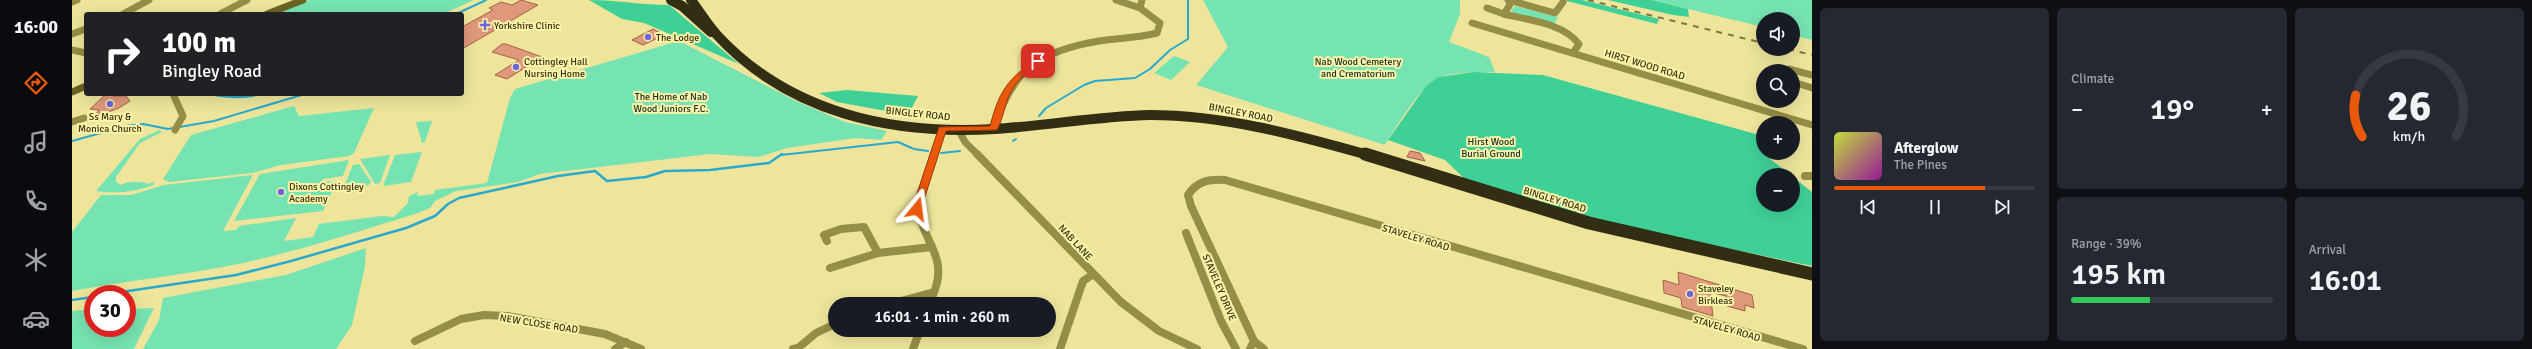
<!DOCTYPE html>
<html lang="en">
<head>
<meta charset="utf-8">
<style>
	:root { --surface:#171b24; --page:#242831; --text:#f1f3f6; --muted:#9ea1a6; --line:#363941; --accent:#ea580c }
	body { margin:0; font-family:Signika,sans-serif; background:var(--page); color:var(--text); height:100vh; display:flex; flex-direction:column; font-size:15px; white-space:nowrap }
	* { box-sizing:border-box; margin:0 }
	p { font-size:13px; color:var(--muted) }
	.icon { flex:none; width:22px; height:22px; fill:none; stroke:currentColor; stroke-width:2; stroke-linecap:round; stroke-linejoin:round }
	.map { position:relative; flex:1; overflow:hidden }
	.side { display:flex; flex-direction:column; gap:8px; padding:8px; background:#0d0f14; width:720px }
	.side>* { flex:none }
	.guide { position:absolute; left:12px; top:12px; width:380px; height:84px; border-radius:4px; box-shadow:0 4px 16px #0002; background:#202124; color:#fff; overflow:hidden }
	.buttons { position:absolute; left:1684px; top:12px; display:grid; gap:8px }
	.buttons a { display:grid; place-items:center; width:44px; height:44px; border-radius:50%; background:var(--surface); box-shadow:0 4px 16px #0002; font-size:20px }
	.speed { position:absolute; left:12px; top:285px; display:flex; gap:8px; font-size:20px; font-weight:700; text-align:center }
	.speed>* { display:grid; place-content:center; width:52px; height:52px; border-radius:50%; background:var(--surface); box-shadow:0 4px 16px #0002; line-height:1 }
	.speed .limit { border:6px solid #d22; background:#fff; color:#111 }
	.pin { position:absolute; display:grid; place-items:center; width:34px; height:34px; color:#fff; margin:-17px; border-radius:8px; box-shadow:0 2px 6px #0006 }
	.me { position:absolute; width:44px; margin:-22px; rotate:16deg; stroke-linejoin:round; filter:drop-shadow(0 0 3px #0008) }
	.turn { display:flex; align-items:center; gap:14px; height:84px; padding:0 12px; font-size:18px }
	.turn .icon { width:52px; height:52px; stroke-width:2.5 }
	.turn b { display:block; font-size:28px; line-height:34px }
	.big { font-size:30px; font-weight:600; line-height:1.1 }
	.side .card { flex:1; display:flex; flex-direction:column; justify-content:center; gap:6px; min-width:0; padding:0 14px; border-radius:6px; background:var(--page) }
	.side .dial { align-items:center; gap:0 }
	.dial svg { height:104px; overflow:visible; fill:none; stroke:var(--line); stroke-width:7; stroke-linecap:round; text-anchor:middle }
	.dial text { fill:var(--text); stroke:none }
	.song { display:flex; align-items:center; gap:12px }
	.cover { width:48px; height:48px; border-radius:6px; background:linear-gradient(135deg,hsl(70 70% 55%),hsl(300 70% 35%)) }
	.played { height:4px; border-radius:2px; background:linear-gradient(90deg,var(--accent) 75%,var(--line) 75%) }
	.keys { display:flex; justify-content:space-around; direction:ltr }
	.heat { display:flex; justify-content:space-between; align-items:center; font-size:22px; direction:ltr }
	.charge { height:6px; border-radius:3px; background:linear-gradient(90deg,#34c759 39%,var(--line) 0) }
	.side .tiles { flex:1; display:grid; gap:8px; grid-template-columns:repeat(3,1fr) }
	.card:first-child { grid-row:span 2 }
	.trip { position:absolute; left:756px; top:297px; width:228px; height:40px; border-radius:20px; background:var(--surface); box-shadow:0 4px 16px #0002; font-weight:600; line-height:40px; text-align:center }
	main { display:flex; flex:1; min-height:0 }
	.dock { display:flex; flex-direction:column; width:72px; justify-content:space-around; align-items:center; background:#090b0e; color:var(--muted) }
	.dock .icon { width:28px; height:28px }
	.dock .selected { color:var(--accent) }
	.dock b { font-size:18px; color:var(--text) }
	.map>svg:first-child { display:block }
	.green { fill:#76e3b2 }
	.forest { fill:#3fd097 }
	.water { fill:#28a9ce }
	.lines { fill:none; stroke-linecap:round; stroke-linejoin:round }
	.stream-far1 { stroke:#28a9ce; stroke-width:2 }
	.stream { stroke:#28a9ce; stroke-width:2.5 }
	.building { fill:#df987c; stroke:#a46247 }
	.street-far1 { stroke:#968d46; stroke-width:7 }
	.street { stroke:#968d46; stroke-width:8 }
	.secondary { stroke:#6b6324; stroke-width:7 }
	.highway-far1 { stroke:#312e14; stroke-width:10 }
	.highway { stroke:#312e14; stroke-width:13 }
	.rail { stroke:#7c7647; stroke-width:2; stroke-dasharray:6 6; stroke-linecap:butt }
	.route { fill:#ea580c; stroke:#983908 }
	.poi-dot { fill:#6e65df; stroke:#fbf3a8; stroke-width:1.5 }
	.labels { text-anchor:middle; stroke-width:4; stroke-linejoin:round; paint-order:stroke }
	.poi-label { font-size:10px; fill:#353113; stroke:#fbf3a8; text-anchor:start }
	.park-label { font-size:10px; fill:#182e24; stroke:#fbf3a8 }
	.street-label { font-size:10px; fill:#353113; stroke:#fbf3a8 }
</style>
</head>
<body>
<main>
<nav class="dock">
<b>16:00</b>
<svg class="icon selected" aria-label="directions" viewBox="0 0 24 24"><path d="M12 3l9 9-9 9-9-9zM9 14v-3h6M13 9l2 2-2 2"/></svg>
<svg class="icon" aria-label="music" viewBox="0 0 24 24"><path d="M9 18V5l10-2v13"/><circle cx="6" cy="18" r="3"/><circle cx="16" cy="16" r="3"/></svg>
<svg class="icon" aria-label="phone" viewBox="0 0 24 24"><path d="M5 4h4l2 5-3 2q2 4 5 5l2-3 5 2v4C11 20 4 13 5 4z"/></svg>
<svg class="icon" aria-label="climate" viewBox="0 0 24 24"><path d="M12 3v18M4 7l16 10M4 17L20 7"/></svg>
<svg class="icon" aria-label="car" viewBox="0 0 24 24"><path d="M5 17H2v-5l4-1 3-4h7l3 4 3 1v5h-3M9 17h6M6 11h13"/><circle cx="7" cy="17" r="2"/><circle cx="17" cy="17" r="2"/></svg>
</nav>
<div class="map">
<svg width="1740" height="349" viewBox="0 0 1740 349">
	<rect width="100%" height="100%" fill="#eee59b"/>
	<g class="green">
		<path d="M238,0H402L371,14H202Z"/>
		<path d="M1131,0H1388V14L1377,42L1417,57L1423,72C1410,72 1377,72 1365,78C1349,86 1323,128 1313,145L1124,85L1156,47Z"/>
		<path d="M1579,0H1740V40L1721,35V19H1691V27Z"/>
		<path d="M1443,6L1486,17L1482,25L1441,13L1439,11Z"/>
		<path d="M607,41L724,101L773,122L815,131L809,140L783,138L715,148L687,157L638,154L468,174L446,182L384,191L363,201L358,208L346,213C288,231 230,250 171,263C114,275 57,280 0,291V232L29,195H59L92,185L181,175L151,231L164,230L167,226L224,218L212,241L241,237L247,224L310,216L322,217L336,203L337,196L346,192L345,196L362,194L363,190L415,183L438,98L443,89Z"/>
		<path d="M1102,56L1118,62L1099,80L1082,73Z"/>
		<path d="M222,106L227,116L302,108L282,153L277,156L209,165L180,173L97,182L91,179L119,135Z"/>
		<path d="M360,121L353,142L350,143L344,122Z"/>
		<path d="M88,130L90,132L68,143L44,177V182L49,185C55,181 70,181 76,184L82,182V185C61,192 46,194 24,191L68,139Z"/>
		<path d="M350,152L339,182L311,186L323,155Z"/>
		<path d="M318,155L308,183L303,184L288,159Z"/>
		<path d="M277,160L271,176L251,179L250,182L265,181L251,211L162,221L188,174Z"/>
		<path d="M287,164L299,182L297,185L271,189L281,165Z"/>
		<path d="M294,248L293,266L280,325L264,349H71L87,320L91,298L214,275Z"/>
		<path d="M82,308L62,349H0V311L21,309V328H55V309Z"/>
	</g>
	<g class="forest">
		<path d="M517,0C544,0 570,5 597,5L667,64L572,23L550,19Z"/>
		<path d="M1491,0H1510L1587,19L1585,24Z"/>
		<path d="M1536,0H1579L1616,9L1617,17L1601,15Z"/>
		<path d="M1402,72L1471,75L1691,136L1689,152L1719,175H1691V205H1721V177L1740,192V266L1544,225L1397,183L1373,160L1316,140L1354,86L1366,77Z"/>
		<path d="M775,90L846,96L836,115L765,102L747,93Z"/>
	</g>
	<path class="water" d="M133,94H192C174,100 151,99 133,94Z"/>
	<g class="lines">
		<g class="stream-far1">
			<path d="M384,14L414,0"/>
			<path d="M967,116L974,108L1012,85L1023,81L1063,78L1078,69L1098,50L1116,39V0"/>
			<path d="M0,141L54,126L71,124L96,129L142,121L233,94"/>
			<path d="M941,141L944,139"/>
			<path d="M869,153L888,151"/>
			<path d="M709,155L826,142L842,149L856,151"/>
		</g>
		<g class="stream">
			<path d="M36,294L164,275L219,261L334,228L363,216L376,204L387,198L486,176L523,171L535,181L574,177L593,171L638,170L697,163L710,154"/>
			<path d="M0,300L21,297"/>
		</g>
	</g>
	<g class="building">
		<path d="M449,0L466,5L390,49V27L421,10L417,8L429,2L440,5Z"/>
		<path d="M581,29L592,35L571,45L560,40Z"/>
		<path d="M430,44H434L470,57L435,79L423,75L447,60L420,52Z"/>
		<path d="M40,94L41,96H54L58,101L47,108L36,112L24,114L27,110L18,109L33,95Z"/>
		<path d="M1338,151L1348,153L1353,161L1335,157Z"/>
		<path d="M1606,272L1680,295L1682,308L1673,305V311L1655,306L1654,296L1638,292L1641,316L1610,307L1609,298L1592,293L1591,280L1607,285Z"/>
	</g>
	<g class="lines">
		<g class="street-far1">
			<path d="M1044,0L1068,8"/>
			<path d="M1436,0L1440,1L1432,14C1456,20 1491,23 1507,44L1501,53"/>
			<path d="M1440,1L1483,13L1491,2"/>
			<path d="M0,2L5,0"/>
			<path d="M1415,8L1432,14"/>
			<path d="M51,14L77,0"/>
			<path d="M148,14L175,0"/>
			<path d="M1400,23L1740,125"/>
			<path d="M0,34L14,29"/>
			<path d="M0,50L14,53"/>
			<path d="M1717,69L1740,75"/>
			<path d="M1721,82L1740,88"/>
			<path d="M101,94L111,116L103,130"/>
			<path d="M0,122L12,118"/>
			<path d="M886,129L893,142L906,155"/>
			<path d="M922,129C940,70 967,51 1027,41C1047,38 1066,38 1085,33L1088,23L1068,8L1070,0"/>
			<path d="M862,155L870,129"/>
		</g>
		<g class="street">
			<path d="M905,154L1049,302L1087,331L1125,349"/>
			<path d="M1733,176H1740"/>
			<path d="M1114,233L1149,321L1164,349"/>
			<path d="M755,241L752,235L769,229L792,227L806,253"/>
			<path d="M758,268L806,253L860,247"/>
			<path d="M818,304L862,292C876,258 852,242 846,210C844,203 859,164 862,154"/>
			<path d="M858,304L862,292"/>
			<path d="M343,341L389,319L412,315L435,316L533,334L569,349"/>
			<path d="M1182,341L1192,349"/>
			<path d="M543,349L554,342"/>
			<path d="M721,349L726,348L744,333L763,324"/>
			<path d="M841,349L848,330"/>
			<path d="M988,349L1011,281L1020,275"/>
			<path d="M1178,349L1182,341L1119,206L1116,195C1125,181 1137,179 1153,180L1731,349"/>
		</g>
		<g class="secondary">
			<path d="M195,14L231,0"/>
			<path d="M0,92L14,86"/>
		</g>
		<g class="highway-far1">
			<path d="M599,0L610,6L639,32"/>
			<path d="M619,0C628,12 635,24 645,35C717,113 820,135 922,129C974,126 1026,116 1078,115C1152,115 1225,135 1296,155"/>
		</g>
		<path class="highway" d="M1293,154L1517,223L1740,274"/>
		<g class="rail">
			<path d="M1516,0L1691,43"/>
			<path d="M1716,49L1740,55"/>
		</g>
	</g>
	<path class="route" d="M964,60L970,61C964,68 954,72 948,79C932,96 934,113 925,130L874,131L849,209L841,211L840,209L867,127L918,126C927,92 935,79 964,60Z"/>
	<g class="poi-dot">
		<path d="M411 19h4v4h4v4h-4v4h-4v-4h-4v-4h4z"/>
		<circle cx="576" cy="37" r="4"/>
		<circle cx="444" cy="67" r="4"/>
		<circle cx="38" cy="104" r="4"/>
		<circle cx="209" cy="192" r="4"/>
		<circle cx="1618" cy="294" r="4"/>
	</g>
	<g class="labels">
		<g class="poi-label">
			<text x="422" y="29">Yorkshire Clinic</text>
			<text x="584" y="41">The Lodge</text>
			<text x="452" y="65">Cottingley Hall<tspan x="452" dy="12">Nursing Home</tspan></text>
			<text x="38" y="120" text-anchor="middle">Ss Mary &amp;<tspan x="38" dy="12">Monica Church</tspan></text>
			<text x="217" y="190">Dixons Cottingley<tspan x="217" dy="12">Academy</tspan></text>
			<text x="1626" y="292">Staveley<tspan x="1626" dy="12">Birkleas</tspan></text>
		</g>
		<g class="park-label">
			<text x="1286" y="65">Nab Wood Cemetery<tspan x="1286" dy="12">and Crematorium</tspan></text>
			<text x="599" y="100">The Home of Nab<tspan x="599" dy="12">Wood Juniors F.C.</tspan></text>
			<text x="1419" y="145">Hirst Wood<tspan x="1419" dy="12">Burial Ground</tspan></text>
		</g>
		<g class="street-label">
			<text transform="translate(1573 64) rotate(17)" y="4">HIRST WOOD ROAD</text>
			<text transform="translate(1169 112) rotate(11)" y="4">BINGLEY ROAD</text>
			<text transform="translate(846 113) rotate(6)" y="4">BINGLEY ROAD</text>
			<text transform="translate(1483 199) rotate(17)" y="4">BINGLEY ROAD</text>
			<text transform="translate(1344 237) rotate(17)" y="4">STAVELEY ROAD</text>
			<text transform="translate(1004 242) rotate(47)" y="4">NAB LANE</text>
			<text transform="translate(1148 287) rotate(67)" y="4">STAVELEY DRIVE</text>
			<text transform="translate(467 323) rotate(9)" y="4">NEW CLOSE ROAD</text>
			<text transform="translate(1655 328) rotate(16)" y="4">STAVELEY ROAD</text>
		</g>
	</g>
</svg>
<div class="buttons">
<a><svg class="icon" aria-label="sound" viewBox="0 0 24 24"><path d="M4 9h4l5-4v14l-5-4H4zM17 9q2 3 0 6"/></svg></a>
<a><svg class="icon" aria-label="search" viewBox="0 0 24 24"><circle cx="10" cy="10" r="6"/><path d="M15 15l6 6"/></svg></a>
<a>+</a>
<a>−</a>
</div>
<div class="speed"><div class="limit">30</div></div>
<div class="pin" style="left:966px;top:61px;background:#d93025"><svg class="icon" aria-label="arrive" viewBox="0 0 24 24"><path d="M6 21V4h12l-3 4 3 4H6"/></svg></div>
<svg class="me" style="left:845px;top:209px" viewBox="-20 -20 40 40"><path d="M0-17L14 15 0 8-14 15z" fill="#ea580c" stroke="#fff" stroke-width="4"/></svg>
<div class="trip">16:01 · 1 min · 260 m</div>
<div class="guide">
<div class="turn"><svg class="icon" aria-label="right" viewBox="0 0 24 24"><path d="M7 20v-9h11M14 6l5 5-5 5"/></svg><div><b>100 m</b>Bingley Road</div></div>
</div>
</div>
<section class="side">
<div class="tiles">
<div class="card">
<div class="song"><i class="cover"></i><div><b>Afterglow</b><p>The Pines</p></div></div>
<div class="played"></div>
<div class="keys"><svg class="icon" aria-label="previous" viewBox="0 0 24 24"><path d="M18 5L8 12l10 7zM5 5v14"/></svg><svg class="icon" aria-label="pause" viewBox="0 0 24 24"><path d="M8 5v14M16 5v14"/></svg><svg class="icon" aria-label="next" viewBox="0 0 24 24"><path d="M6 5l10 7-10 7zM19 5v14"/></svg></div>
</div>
<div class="card"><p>Climate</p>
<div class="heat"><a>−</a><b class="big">19°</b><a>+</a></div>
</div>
<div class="card dial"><svg viewBox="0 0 100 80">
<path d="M14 69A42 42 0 1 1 86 69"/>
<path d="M14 69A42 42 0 0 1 9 37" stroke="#ea580c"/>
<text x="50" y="56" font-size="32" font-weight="700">26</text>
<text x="50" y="72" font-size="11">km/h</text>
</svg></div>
<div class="card"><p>Range · 39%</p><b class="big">195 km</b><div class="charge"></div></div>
<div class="card"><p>Arrival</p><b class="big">16:01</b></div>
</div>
</section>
</main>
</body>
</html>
